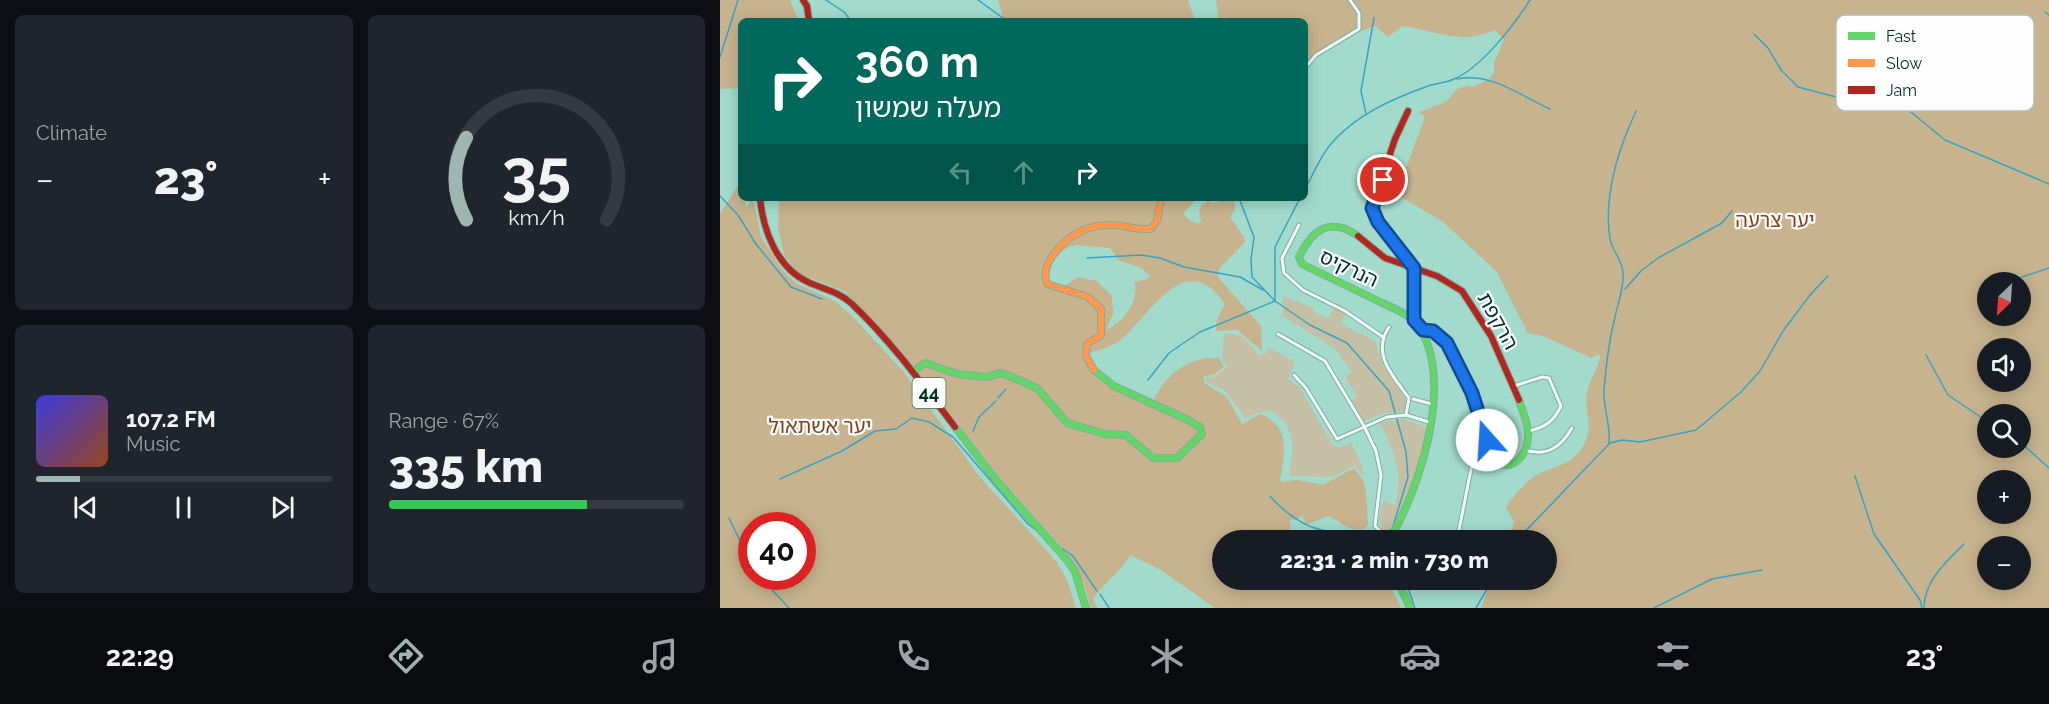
<!DOCTYPE html>
<html lang="en">
<head>
<meta charset="utf-8">
<style>
	:root { --surface:#171b24; --page:#20242c; --text:#f1f3f6; --muted:#9ea1a6; --line:#363941; --accent:#9eb6b2 }
	body { margin:0; font-family:Raleway,"Noto Sans Hebrew",sans-serif; background:var(--page); color:var(--text); height:100vh; display:flex; flex-direction:column; font-size:22px; white-space:nowrap }
	* { box-sizing:border-box; margin:0 }
	p { font-size:20px; color:var(--muted) }
	.icon { flex:none; width:33px; height:33px; fill:none; stroke:currentColor; stroke-width:2; stroke-linecap:round; stroke-linejoin:round }
	.map { position:relative; flex:1; overflow:hidden }
	.sheet { display:flex; flex-direction:column; gap:15px; padding:15px; background:#0d0f14; width:720px }
	.sheet>* { flex:none }
	.top-card { position:absolute; left:18px; top:18px; width:570px; height:183px; border-radius:9px; box-shadow:0 3px 15px #0003; background:#00695c; color:#fff; overflow:hidden }
	.needle { width:39px; rotate:205deg }
	.fabs { position:absolute; left:1257px; top:272px; display:grid; gap:12px }
	.fabs a { display:grid; place-items:center; width:54px; height:54px; border-radius:50%; background:var(--surface); box-shadow:0 3px 15px #0003; font-size:30px }
	.speed { position:absolute; left:18px; top:512px; display:flex; gap:12px; font-size:30px; font-weight:700; text-align:center }
	.speed>* { display:grid; place-content:center; width:78px; height:78px; border-radius:50%; background:var(--surface); box-shadow:0 3px 15px #0003; line-height:1 }
	.speed .limit { border:9px solid #d22; background:#fff; color:#111 }
	.pin { position:absolute; display:grid; place-items:center; width:51px; height:51px; color:#fff; margin:-26px; border:3px solid #fff; border-radius:50%; box-shadow:0 2px 6px #0007 }
	.me { position:absolute; width:66px; margin:-33px; rotate:341deg; stroke-linejoin:round; filter:drop-shadow(0 0 4px #0008) }
	.turn { display:flex; align-items:center; gap:21px; height:126px; padding:0 18px; font-size:27px }
	.turn .icon { width:78px; height:78px; stroke-width:2.5 }
	.turn b { display:block; font-size:42px; line-height:51px }
	.lanes { display:flex; align-items:center; height:57px; padding:0 18px; background:#0003; justify-content:center; gap:30px; direction:ltr }
	.lanes .off { opacity:.35 }
	.big { font-size:45px; font-weight:800; line-height:1.1 }
	.sheet .tile { flex:1; display:flex; flex-direction:column; justify-content:center; gap:9px; min-width:0; padding:0 21px; border-radius:9px; background:var(--page) }
	.sheet .dial { align-items:center; gap:0 }
	.dial svg { height:156px; overflow:visible; fill:none; stroke:var(--line); stroke-width:7; stroke-linecap:round; text-anchor:middle }
	.dial text { fill:var(--text); stroke:none }
	.song { display:flex; align-items:center; gap:18px }
	.cover { width:72px; height:72px; border-radius:9px; background:linear-gradient(135deg,hsl(240 70% 55%),hsl(20 70% 35%)) }
	.played { height:6px; border-radius:3px; background:linear-gradient(90deg,var(--accent) 15%,var(--line) 15%) }
	.keys { display:flex; justify-content:space-around; direction:ltr }
	.heat { display:flex; justify-content:space-between; align-items:center; font-size:33px; direction:ltr }
	.charge { height:9px; border-radius:4px; background:linear-gradient(90deg,#34c759 67%,var(--line) 0) }
	.sheet .tiles { flex:1; display:grid; gap:15px; grid-template-columns:repeat(2,1fr) }
	.trip { position:absolute; left:492px; top:530px; width:345px; height:60px; border-radius:30px; background:var(--surface); box-shadow:0 3px 15px #0003; font-weight:800; line-height:60px; text-align:center }
	.dock { display:flex; height:96px; justify-content:space-around; align-items:center; background:#090b0e; color:var(--muted) }
	.dock .icon { width:42px; height:42px }
	.dock .current { color:var(--accent) }
	.dock b { font-size:27px; color:var(--text) }
	main { display:flex; flex:1; min-height:0 }
	.map>svg:first-child { display:block }
	.green { fill:#c4bfa5 }
	.forest { fill:#c7b38e; fill-rule:evenodd }
	.lines { fill:none; stroke-linecap:round; stroke-linejoin:round }
	.stream { stroke:#38a4c3; stroke-width:1.5 }
	.street-casing { stroke:#7faea2; stroke-width:5 }
	.fast-casing { stroke:#7faea2; stroke-width:8 }
	.slow-casing { stroke:#7faea2; stroke-width:8 }
	.jam-casing { stroke:#7faea2; stroke-width:8 }
	.street { stroke:#f1faf7; stroke-width:3 }
	.fast { stroke:#63d668; stroke-width:6 }
	.slow { stroke:#ff974d; stroke-width:6 }
	.jam { stroke:#b3261e; stroke-width:6 }
	.route-casing { stroke:#114b97; stroke-width:15 }
	.route { stroke:#1a73e8; stroke-width:10 }
	.labels { text-anchor:middle; stroke-width:4.5; stroke-linejoin:round; paint-order:stroke }
	.shield { fill:#fdfdfd; stroke:#4c6d65; stroke-width:1.5 }
	.shield-label { font-size:18px; font-weight:bold; fill:#002f24 }
	.park-label { font-size:20px; fill:#7c451e; stroke:#fdfdfd }
	.street-label { font-size:20px; fill:#002f24; stroke:#fdfdfd }
	.key { fill:#fdfdfd; stroke:#b1bfbc; stroke-width:1.5 }
	.key-label { font-size:16px; fill:#002f24 }
</style>
</head>
<body>
<main>
<section class="sheet">
<div class="tiles">
<div class="tile"><p>Climate</p>
<div class="heat"><a>−</a><b class="big">23°</b><a>+</a></div>
</div>
<div class="tile dial"><svg viewBox="0 0 100 80">
<path d="M14 69A42 42 0 1 1 86 69"/>
<path d="M14 69A42 42 0 0 1 14 27" stroke="#9eb6b2"/>
<text x="50" y="56" font-size="32" font-weight="700">35</text>
<text x="50" y="72" font-size="11">km/h</text>
</svg></div>
<div class="tile">
<div class="song"><i class="cover"></i><div><b>107.2 FM</b><p>Music</p></div></div>
<div class="played"></div>
<div class="keys"><svg class="icon" aria-label="previous" viewBox="0 0 24 24"><path d="M18 5L8 12l10 7zM5 5v14"/></svg><svg class="icon" aria-label="pause" viewBox="0 0 24 24"><path d="M8 5v14M16 5v14"/></svg><svg class="icon" aria-label="next" viewBox="0 0 24 24"><path d="M6 5l10 7-10 7zM19 5v14"/></svg></div>
</div>
<div class="tile"><p>Range · 67%</p><b class="big">335 km</b><div class="charge"></div></div>
</div>
</section>
<div class="map">
<svg width="1329" height="608" viewBox="0 0 1329 608">
	<rect width="100%" height="100%" fill="#a2dbcc"/>
	<g class="green">
		<path d="M563,296L594,308L593,311L608,319L614,308L626,314L621,324L655,341L663,366L685,398V412L665,413L644,421L632,400L637,396L625,377L632,372L615,349L563,316Z"/>
		<path d="M504,333L522,336L539,355L547,353L548,347L575,362L568,379L580,388L613,445L620,448L631,442L642,465L644,477L635,465L613,477L569,476C572,455 578,434 560,418C557,415 553,411 548,411C541,411 532,416 525,418L504,390L486,382V377H494L507,367L502,360Z"/>
		<path d="M683,419L704,426L707,431C701,467 689,500 672,533L664,534L659,518L663,501L675,505C684,476 673,448 660,423Z"/>
	</g>
	<g class="forest">
		<path d="M0,0H70L78,19L79,21H21V88L0,89Z"/>
		<path d="M278,0H468L475,21H284Z"/>
		<path d="M496,0H1329V608H761L772,579H826V540H788L794,522L786,507C793,496 807,480 819,474C835,466 851,465 862,448C876,426 863,412 867,393C869,381 877,371 880,358L879,354L871,358L823,336L808,333L777,272L722,221L676,194L705,117L699,112L726,102L737,89L749,85L752,87L768,80L774,73V63L784,39L774,30C742,46 714,30 682,26L668,37L655,26L617,39L585,66V21H499ZM1268,282H1300V315H1268ZM1268,348H1300V381H1268ZM1268,414H1300V447H1268ZM1268,480H1300V513H1268ZM1268,546H1300V579H1268Z"/>
		<path d="M17,187L21,188V198H24L26,208L33,198L41,237L63,271L77,284L115,301L135,319L183,371L259,476L337,562L347,580L356,608H0V214ZM32,525H82V576H32Z"/>
		<path d="M59,198H477L464,213L466,218L478,224L481,222L479,211L481,205L490,199L491,203L498,202L497,198H514L515,209L510,217L524,237L525,242L499,269L497,276L541,326L542,351L517,330L496,331L497,319L505,304C467,248 433,310 404,337C393,348 375,350 362,356C373,382 406,397 431,407C441,378 467,356 499,358L504,367L493,375L484,376V383L507,397L522,424L540,414C571,426 565,453 560,480L562,482L577,480L603,485L634,468L643,480L646,492L648,524L645,529C625,531 623,522 608,516L586,525L582,515L577,520H570L571,540H502V579H660L669,584L681,608H495L441,570L410,555C402,572 380,585 373,600L377,608H371L365,587L346,552L284,483L178,347L126,292L78,273L64,255L58,228ZM356,245L390,248L398,260L421,268L430,276L428,279L414,282C421,301 402,323 386,330L393,314L392,296L377,281L358,277L342,287L329,280C328,264 340,248 356,245Z"/>
	</g>
	<g class="lines">
		<g class="stream">
			<path d="M106,0L124,12L131,21"/>
			<path d="M258,0L287,21"/>
			<path d="M1325,12L1329,15"/>
			<path d="M1034,34L1048,48L1061,70L1078,87L1131,101L1158,99L1174,104L1186,108L1225,140L1329,184"/>
			<path d="M0,57L18,0"/>
			<path d="M737,79C771,72 801,96 830,109"/>
			<path d="M646,114L641,91L654,18"/>
			<path d="M585,189C593,175 600,157 610,145C635,115 672,99 708,86C716,83 726,83 734,79C762,67 794,25 810,0"/>
			<path d="M0,196L18,215L36,244L71,287L102,299"/>
			<path d="M519,198L534,237L531,259L532,277L555,301L590,325L627,343L669,391L686,452L688,477L671,533"/>
			<path d="M367,258L421,255L440,258L464,267L520,277L543,290"/>
			<path d="M1287,282L1329,268"/>
			<path d="M905,289L922,270L938,258L1002,223L1012,211"/>
			<path d="M1263,293L1268,292"/>
			<path d="M1206,355L1228,395L1268,422"/>
			<path d="M428,380L449,353L480,332L555,301V247L580,198"/>
			<path d="M278,398L286,389"/>
			<path d="M253,431L259,417L276,401"/>
			<path d="M1300,442L1329,468"/>
			<path d="M890,443L902,440L920,442L976,430L1021,392L1040,371L1063,331L1090,295L1108,276"/>
			<path d="M1135,476L1154,534L1200,600L1202,608"/>
			<path d="M60,479L122,451L155,431L176,429L192,418L209,422L233,437L308,524L316,530"/>
			<path d="M550,496C561,509 581,525 598,529C614,534 629,532 645,540"/>
			<path d="M9,518L32,566"/>
			<path d="M797,540L889,444C891,425 883,409 884,390C886,366 889,340 895,317C898,302 904,289 903,273C903,261 892,251 890,239C883,196 898,150 916,111"/>
			<path d="M343,549L353,556L377,591"/>
			<path d="M39,576L69,608"/>
			<path d="M685,579L695,608"/>
			<path d="M380,594L389,608"/>
			<path d="M756,608L773,579"/>
			<path d="M934,608L992,579L1042,570"/>
			<path d="M1204,608C1204,581 1226,562 1244,544"/>
		</g>
		<defs>
			<g id="street">
				<path d="M585,68L596,55L639,29V13L630,0"/>
				<path d="M579,225L562,258L564,273L583,290L625,311L663,337"/>
				<path d="M669,327C651,354 673,376 689,398L686,415"/>
				<path d="M703,330L713,331L727,343L752,393L760,424L737,540"/>
				<path d="M558,334L605,361L644,426L656,451L661,475L655,526L665,536"/>
				<path d="M574,375L586,388L617,439L667,417L686,415L709,422"/>
				<path d="M794,386L822,377L829,378L841,406C834,421 825,428 808,431"/>
				<path d="M693,399L712,404"/>
				<path d="M805,450C827,457 841,447 852,428"/>
			</g>
			<g id="fast">
				<path d="M638,236C610,216 592,230 579,257L582,264C607,276 631,288 656,300C666,305 680,310 689,317C741,361 701,488 671,536"/>
				<path d="M193,372L205,363L237,374L266,377L282,373L287,375L317,388L347,423L385,434L406,435L433,458H457L482,434L480,427L468,420L394,386L374,370"/>
				<path d="M760,424L777,463C796,471 809,452 808,433C808,422 802,410 799,400"/>
				<path d="M235,427L276,480L347,560L355,572L366,608"/>
				<path d="M665,540L668,534L671,540"/>
				<path d="M677,579L690,608"/>
			</g>
			<path id="slow" d="M374,370L366,356L367,344L381,335V309L368,297L327,284C323,272 327,263 334,254C350,231 376,222 403,226C413,228 421,230 431,229L437,221L441,198"/>
			<g id="jam">
				<path d="M83,0L87,6L89,21"/>
				<path d="M688,111L675,139L652,208L659,222L694,268V319"/>
				<path d="M40,198C43,230 57,268 88,282C103,289 120,292 132,304C171,341 203,385 235,427"/>
				<path d="M638,236L665,258L717,276L742,291L771,336L799,400"/>
			</g>
		</defs>
		<use href="#street" class="street-casing"/>
		<use href="#fast" class="fast-casing"/>
		<use href="#slow" class="slow-casing"/>
		<use href="#jam" class="jam-casing"/>
		<use href="#street" class="street"/>
		<use href="#fast" class="fast"/>
		<use href="#slow" class="slow"/>
		<use href="#jam" class="jam"/>
	</g>
	<g class="lines">
		<defs>
			<path id="route" d="M663,180L652,208L658,222L694,268V320L703,330L713,331L727,343L752,393L767,440"/>
		</defs>
		<use href="#route" class="route-casing"/>
		<use href="#route" class="route"/>
	</g>
	<g class="labels">
		<rect class="shield" x="192.5" y="378" width="33" height="30" rx="4.5"/>
		<g class="shield-label">
			<text x="209" y="399">44</text>
		</g>
		<g class="park-label">
			<text x="1055" y="227">יער צרעה</text>
			<text x="100" y="433">יער אשתאול</text>
		</g>
		<g class="street-label">
			<text transform="translate(629 268) rotate(25)" y="7">הנרקיס</text>
			<text transform="translate(778 321) rotate(61)" y="7">הרקפת</text>
		</g>
	</g>
	<rect x="1116" y="15" width="198" height="96" rx="9" class="key"/>
	<rect x="1128" y="32" width="27" height="8" fill="#63d668"/>
	<rect x="1128" y="59" width="27" height="8" fill="#ff974d"/>
	<rect x="1128" y="86" width="27" height="8" fill="#b3261e"/>
	<g class="key-label">
		<text x="1166" y="42">Fast</text>
		<text x="1166" y="69">Slow</text>
		<text x="1166" y="96">Jam</text>
	</g>
</svg>
<div class="fabs">
<a><svg class="needle" viewBox="-14 -14 28 28"><path d="M0-13l5 13h-10z" fill="#e53935"/><path d="M0 13l5-13h-10z" fill="#9ea1a6"/></svg></a>
<a><svg class="icon" aria-label="sound" viewBox="0 0 24 24"><path d="M4 9h4l5-4v14l-5-4H4zM17 9q2 3 0 6"/></svg></a>
<a><svg class="icon" aria-label="search" viewBox="0 0 24 24"><circle cx="10" cy="10" r="6"/><path d="M15 15l6 6"/></svg></a>
<a>+</a>
<a>−</a>
</div>
<div class="speed"><div class="limit">40</div></div>
<div class="pin" style="left:663px;top:180px;background:#d93025"><svg class="icon" aria-label="arrive" viewBox="0 0 24 24"><path d="M6 21V4h12l-3 4 3 4H6"/></svg></div>
<svg class="me" style="left:767px;top:440px" viewBox="-20 -20 40 40"><circle r="19" fill="#fff"/><path d="M0-13L10 11 0 6-10 11z" fill="#1a73e8"/></svg>
<div class="trip">22:31 · 2 min · 730 m</div>
<div class="top-card">
<div class="turn"><svg class="icon" aria-label="right" viewBox="0 0 24 24"><path d="M7 20v-9h11M14 6l5 5-5 5"/></svg><div><b>360 m</b>מעלה שמשון</div></div>
<div class="lanes"><svg class="icon off" aria-label="left" viewBox="0 0 24 24"><path d="M17 20v-9H6M10 6l-5 5 5 5"/></svg><svg class="icon off" aria-label="ahead" viewBox="0 0 24 24"><path d="M12 20V5M6 11l6-6 6 6"/></svg><svg class="icon" aria-label="right" viewBox="0 0 24 24"><path d="M7 20v-9h11M14 6l5 5-5 5"/></svg></div>
</div>
</div>
</main>
<nav class="dock">
<b>22:29</b>
<svg class="icon current" aria-label="directions" viewBox="0 0 24 24"><path d="M12 3l9 9-9 9-9-9zM9 14v-3h6M13 9l2 2-2 2"/></svg>
<svg class="icon" aria-label="music" viewBox="0 0 24 24"><path d="M9 18V5l10-2v13"/><circle cx="6" cy="18" r="3"/><circle cx="16" cy="16" r="3"/></svg>
<svg class="icon" aria-label="phone" viewBox="0 0 24 24"><path d="M5 4h4l2 5-3 2q2 4 5 5l2-3 5 2v4C11 20 4 13 5 4z"/></svg>
<svg class="icon" aria-label="climate" viewBox="0 0 24 24"><path d="M12 3v18M4 7l16 10M4 17L20 7"/></svg>
<svg class="icon" aria-label="car" viewBox="0 0 24 24"><path d="M5 17H2v-5l4-1 3-4h7l3 4 3 1v5h-3M9 17h6M6 11h13"/><circle cx="7" cy="17" r="2"/><circle cx="17" cy="17" r="2"/></svg>
<svg class="icon" aria-label="filters" viewBox="0 0 24 24"><path d="M4 7h16M4 17h16"/><circle cx="9" cy="7" r="2"/><circle cx="15" cy="17" r="2"/></svg>
<b>23°</b>
</nav>
</body>
</html>
